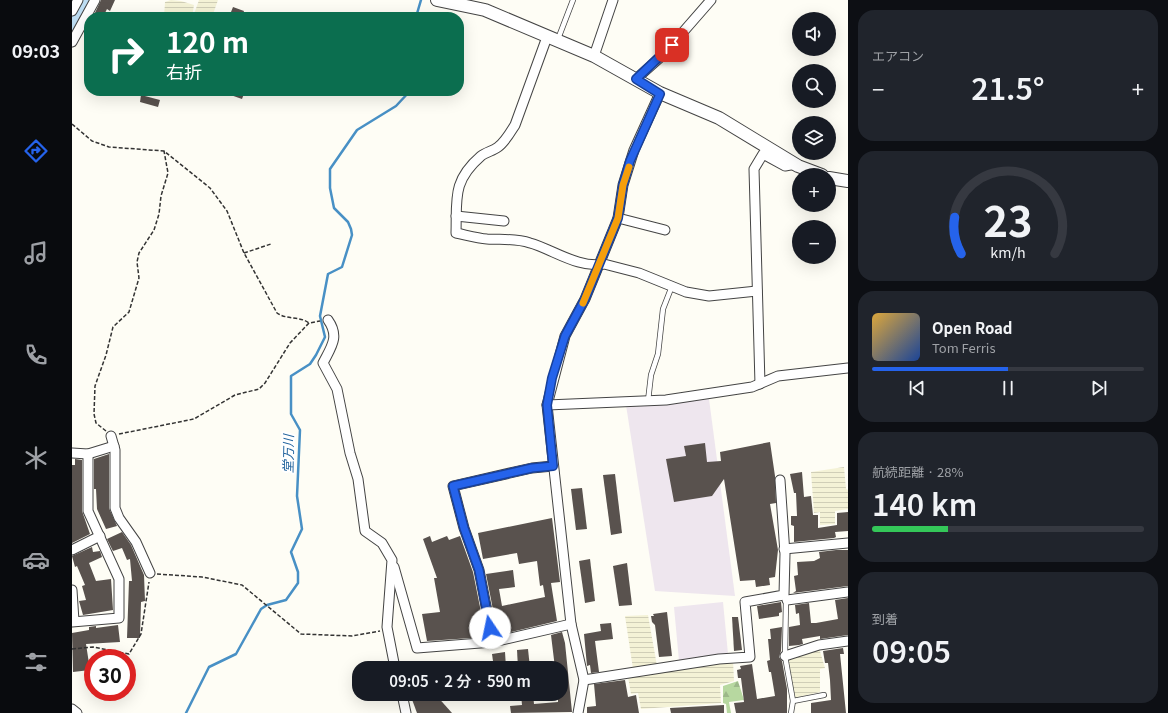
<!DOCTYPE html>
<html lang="ja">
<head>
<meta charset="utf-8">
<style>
	:root { --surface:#171b24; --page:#20242c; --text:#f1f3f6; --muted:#9ea1a6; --line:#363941; --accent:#2563eb }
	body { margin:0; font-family:Georgia,"Noto Sans JP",serif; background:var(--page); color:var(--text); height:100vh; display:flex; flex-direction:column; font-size:15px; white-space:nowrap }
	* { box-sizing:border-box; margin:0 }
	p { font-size:13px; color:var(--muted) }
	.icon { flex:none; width:22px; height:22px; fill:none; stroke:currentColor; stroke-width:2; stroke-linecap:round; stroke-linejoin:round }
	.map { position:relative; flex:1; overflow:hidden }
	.sheet { display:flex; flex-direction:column; gap:10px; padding:10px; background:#0d0f14; width:320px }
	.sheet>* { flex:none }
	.banner { position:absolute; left:12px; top:12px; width:380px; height:84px; border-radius:16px; box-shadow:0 4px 16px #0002; background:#0b6e4f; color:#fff; overflow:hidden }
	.buttons { position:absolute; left:720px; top:12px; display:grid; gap:8px }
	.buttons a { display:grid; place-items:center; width:44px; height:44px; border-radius:50%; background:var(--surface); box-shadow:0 4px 16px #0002; font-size:20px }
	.speed { position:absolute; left:12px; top:649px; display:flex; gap:8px; font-size:20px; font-weight:700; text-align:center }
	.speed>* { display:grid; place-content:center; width:52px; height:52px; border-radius:50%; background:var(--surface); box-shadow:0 4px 16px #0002; line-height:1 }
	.speed .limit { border:6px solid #d22; background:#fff; color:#111 }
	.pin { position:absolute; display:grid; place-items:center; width:34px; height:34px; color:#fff; margin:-17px; border-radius:8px; box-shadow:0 2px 6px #0006 }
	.me { position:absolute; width:44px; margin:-22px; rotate:349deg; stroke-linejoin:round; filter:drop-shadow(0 0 3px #0008) }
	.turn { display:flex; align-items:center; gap:14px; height:84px; padding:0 16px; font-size:18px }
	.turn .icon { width:52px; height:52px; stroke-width:2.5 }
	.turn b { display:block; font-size:28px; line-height:34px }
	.big { font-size:30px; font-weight:600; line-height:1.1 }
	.sheet .widget { flex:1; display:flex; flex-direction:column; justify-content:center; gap:6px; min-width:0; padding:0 14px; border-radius:16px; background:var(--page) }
	.sheet .dial { align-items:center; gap:0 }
	.dial svg { height:104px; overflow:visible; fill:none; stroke:var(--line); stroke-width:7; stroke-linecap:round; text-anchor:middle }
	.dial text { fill:var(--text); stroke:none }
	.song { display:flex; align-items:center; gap:12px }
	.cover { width:48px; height:48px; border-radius:6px; background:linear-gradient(135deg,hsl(40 70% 55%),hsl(220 70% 35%)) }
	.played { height:4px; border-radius:2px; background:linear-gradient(90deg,var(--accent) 50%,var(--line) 50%) }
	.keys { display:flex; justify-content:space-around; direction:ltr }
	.heat { display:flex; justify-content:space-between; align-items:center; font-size:22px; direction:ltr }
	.charge { height:6px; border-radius:3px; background:linear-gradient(90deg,#34c759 28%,var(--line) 0) }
	.trip { position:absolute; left:280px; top:661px; width:216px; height:40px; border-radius:16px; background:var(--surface); box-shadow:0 4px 16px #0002; font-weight:600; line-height:40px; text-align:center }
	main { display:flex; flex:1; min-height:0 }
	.tabs { display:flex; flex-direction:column; width:72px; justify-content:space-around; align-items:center; background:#090b0e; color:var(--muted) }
	.tabs .icon { width:28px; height:28px }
	.tabs .current { color:var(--accent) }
	.tabs b { font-size:18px; color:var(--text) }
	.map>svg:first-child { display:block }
	.industrial { fill:#eee6ee }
	.farmland { fill:url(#farmland-rules) }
	.forest { fill:url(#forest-firs) }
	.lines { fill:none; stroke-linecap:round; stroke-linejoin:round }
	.stream { stroke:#4890c5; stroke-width:2.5 }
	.river { stroke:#bdddf3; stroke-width:14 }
	.building { fill:#59524e }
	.service-casing { stroke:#444; stroke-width:6 }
	.minor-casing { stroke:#444; stroke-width:11 }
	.tertiary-casing { stroke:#444; stroke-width:14 }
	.path { stroke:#333; stroke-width:1.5; stroke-dasharray:4 2; stroke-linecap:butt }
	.service { stroke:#fff; stroke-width:4.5 }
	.minor { stroke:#fff; stroke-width:9 }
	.tertiary { stroke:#fff; stroke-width:12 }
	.route-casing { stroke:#184099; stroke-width:10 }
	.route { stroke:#2563eb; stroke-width:7 }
	.slow { stroke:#f59e0b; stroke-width:7 }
	.labels { text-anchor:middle; stroke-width:4; stroke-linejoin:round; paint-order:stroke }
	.water-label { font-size:13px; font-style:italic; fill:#20629c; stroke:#fff }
</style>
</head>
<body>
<main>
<nav class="tabs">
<b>09:03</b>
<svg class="icon current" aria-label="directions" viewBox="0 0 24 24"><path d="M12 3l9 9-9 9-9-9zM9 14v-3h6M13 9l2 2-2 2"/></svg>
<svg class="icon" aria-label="music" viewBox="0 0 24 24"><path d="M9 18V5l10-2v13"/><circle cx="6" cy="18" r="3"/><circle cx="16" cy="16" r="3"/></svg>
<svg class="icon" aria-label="phone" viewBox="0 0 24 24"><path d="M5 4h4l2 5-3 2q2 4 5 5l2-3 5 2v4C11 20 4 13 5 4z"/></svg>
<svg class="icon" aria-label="climate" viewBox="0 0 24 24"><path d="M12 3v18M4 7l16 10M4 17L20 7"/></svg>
<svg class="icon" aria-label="car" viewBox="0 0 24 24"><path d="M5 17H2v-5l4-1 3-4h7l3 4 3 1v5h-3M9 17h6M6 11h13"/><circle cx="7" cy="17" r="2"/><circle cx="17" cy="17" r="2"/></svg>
<svg class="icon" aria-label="filters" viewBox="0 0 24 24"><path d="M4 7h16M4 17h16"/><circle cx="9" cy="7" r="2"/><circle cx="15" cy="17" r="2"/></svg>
</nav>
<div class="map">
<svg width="776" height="713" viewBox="0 0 776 713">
	<defs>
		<pattern id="farmland-rules" width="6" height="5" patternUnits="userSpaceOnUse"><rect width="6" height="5" fill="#f4f2d6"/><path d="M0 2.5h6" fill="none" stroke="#d0ceb7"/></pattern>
		<pattern id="forest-firs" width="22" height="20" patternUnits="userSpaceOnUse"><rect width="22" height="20" fill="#b7d8a0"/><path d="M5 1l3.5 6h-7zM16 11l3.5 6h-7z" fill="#9cb889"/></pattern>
	</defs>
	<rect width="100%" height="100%" fill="#fefdf5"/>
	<g class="industrial">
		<path d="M637,399L663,596L583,591L554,405Z"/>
		<path d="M651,602L656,654L607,661L602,607Z"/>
	</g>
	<g class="farmland">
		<path d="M99,0L109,1L122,5L120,17H92L93,2Z"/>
		<path d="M127,0H146L140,17H121Z"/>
		<path d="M772,467L774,489L776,490V509L763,511V524L748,525V512L742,513L739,472Z"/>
		<path d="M576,615L585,666L561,669L553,616Z"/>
		<path d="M747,648L753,668L748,669V692L722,698L715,658Z"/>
		<path d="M661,660L662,681L648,685L649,703L569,709L566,693L559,694L556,677Z"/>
	</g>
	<path class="forest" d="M666,681L672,700L657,702L659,713H655L654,704L651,703V686Z"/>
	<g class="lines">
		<g class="stream">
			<path d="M344,17L349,0"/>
			<path d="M114,713L137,667L164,654L189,609L195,605L214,600L226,583V572L219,552L230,529L225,496L228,430L219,414V376L238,364L244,355L253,337L248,316L256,274L270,267L280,235L279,229L276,222L262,208L258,188V169L285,130L324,106L338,91"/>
		</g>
		<path class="river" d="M0,28L15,0"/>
	</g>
	<g class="building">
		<path d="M29,0H43L38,11L35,9L31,17H21Z"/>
		<path d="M161,7L172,11L170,17H157Z"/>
		<path d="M150,91H173L170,99L150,92Z"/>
		<path d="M69,95L88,100L86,107L68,102Z"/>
		<path d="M698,442L703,476L704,503L698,504L706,550L703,577L697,578L698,585L684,587L683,580L668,581L652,479L640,496L602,502L594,459L614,456L612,446L633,443L635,462L649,461L648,452Z"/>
		<path d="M37,454V508L45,526L34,529L25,509L24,489H22V459Z"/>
		<path d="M3,459L10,460V511L18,534L0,543V465H3Z"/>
		<path d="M730,472L732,497L739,496L741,515H746V528L765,525V513L776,512V531L763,532L764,537L762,538L722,542V526L719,525V516H725L724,493H722L718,474Z"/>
		<path d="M543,474L550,533L539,535L531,475Z"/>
		<path d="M510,488L515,529L504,530L499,489Z"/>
		<path d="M480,518L488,582L479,583L485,621L426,635L414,574L441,570L443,587L427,589L430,606L473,597L471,585L468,586L465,561L447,564L445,553L411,559L406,533Z"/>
		<path d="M50,532L59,545L72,575L73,601L69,602L68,638H55L57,581H60L58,559L55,560L50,548L41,551L35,539Z"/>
		<path d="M358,536L360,542L375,536L377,540L388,536L401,572L414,637L355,641L350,614L368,612L362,578H365L351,539Z"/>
		<path d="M20,547L21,552L28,551L30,557L17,563L24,581L39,579L41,610L11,615L7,601L14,600L10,586L13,585L5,566L3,567L0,556Z"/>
		<path d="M764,550H776V586L721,593L724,591L722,576L726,575L725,562L742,561L748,558L747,552Z"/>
		<path d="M518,559L523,601L513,603L507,561Z"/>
		<path d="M555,563L560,605L547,606L541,566Z"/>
		<path d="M776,598V635L748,639V636L730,639L731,644L727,645L717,646V627L728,625L727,613L724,614L723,605L737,603L739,623H744L766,619L763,600Z"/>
		<path d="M709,602L710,612L707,613V616L687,619L685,606Z"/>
		<path d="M595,612L600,656L587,657L583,625L580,622L579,616H582L581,614Z"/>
		<path d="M660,617H666L670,650L662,651Z"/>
		<path d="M539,623L541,639L523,641L527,672L519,673L518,665L515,666L512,634L529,631L528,624Z"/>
		<path d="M46,625L48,642L14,644L18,670L1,672L0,633L17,630V627L24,626V628Z"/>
		<path d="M710,627L709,651L707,657L710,661L715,689V713H664L662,703L672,702L669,678H666L665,670L669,669L668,666L680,664L685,699L703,696L699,672H697L695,661L698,660L696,639H699L698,629Z"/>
		<path d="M490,632L493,643L500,712L439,713L438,706L450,705L449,694H461L462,704L486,702V694H489V668H483L479,635Z"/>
		<path d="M771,648L772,654H768L774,713H739V703L759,700L758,680L756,663H753L751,651Z"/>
		<path d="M456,649L458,668H446L445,650Z"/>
		<path d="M433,652L434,668H422L420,654Z"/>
		<path d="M553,680L556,697L564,695L567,713H515V707L524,706L522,684Z"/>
		<path d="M338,694H363L380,713H345Z"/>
		<path d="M652,705V713H599L598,708Z"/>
	</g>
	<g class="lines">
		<defs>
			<g id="service">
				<path d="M486,39L501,0"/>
				<path d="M576,401L579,375L586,354L591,309L600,286"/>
				<path d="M714,599L713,656L721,701L719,713"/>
				<path d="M721,701L752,695"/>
			</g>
			<g id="minor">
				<path d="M0,11L6,0"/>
				<path d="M475,37L443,125C438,133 433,142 426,147C421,151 414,152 409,156C380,181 385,199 384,233C394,235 405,238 415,239C429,240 443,238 458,243C480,249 507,269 532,264L567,273L614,292L637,296L685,291"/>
				<path d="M0,42L23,0"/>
				<path d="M522,56L541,0"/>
				<path d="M564,79L591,55L639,0"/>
				<path d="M384,216L432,221"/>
				<path d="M546,218L593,230"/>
				<path d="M256,320C268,337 259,347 251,363L265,389L278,453L286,479L293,531L310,543L320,560L315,627L323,668"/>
				<path d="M688,384L682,169L691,154L713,166L724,164"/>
				<path d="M475,405L594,400L680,387L706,376L776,368"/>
				<path d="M39,436L43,450V508L47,518L64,542L78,573"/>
				<path d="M0,453L16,454L42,446"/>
				<path d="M712,549L776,543"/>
				<path d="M0,550L28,536"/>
				<path d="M322,567L345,648L421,642L499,624"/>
				<path d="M0,590L2,621"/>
				<path d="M715,600L776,592"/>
				<path d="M0,622L47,618V579L16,511V454"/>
				<path d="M421,642L407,570L392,528L381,486L460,468L481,466"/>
				<path d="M713,656L747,645L776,641"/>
				<path d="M512,680L647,659L678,657L673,602L712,595L713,554L708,480"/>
				<path d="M330,694L334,713"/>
				<path d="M0,709L5,713"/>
				<path d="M506,713L512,680L499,624L475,405L493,336L513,299L546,218L551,185L562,150L588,93"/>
			</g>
			<g id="tertiary">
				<path d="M365,0L413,10L522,56L588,93L647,118L726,166L750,175"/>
				<path d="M757,178L776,181"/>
			</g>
		</defs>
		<use href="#service" class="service-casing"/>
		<use href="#minor" class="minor-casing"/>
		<use href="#tertiary" class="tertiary-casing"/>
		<g class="path">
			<path d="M0,124L20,141L37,147L92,151L138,188L155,211L172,253L205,313C215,320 228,316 237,323"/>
			<path d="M172,253L199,244"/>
			<path d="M34,431L24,423L22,414L23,386L34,355L41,327L57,312L67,278L65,262L67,253L82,230L87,214L89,196L96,173L92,151"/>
			<path d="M47,434L122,419L163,395L187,389L193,383L218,343L237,323L248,321"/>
			<path d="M85,574L130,577L170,585L229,634L280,636L308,631"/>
			<path d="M0,649L21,647L57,654L69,634L77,582"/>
		</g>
		<use href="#service" class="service"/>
		<use href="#minor" class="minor"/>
		<use href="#tertiary" class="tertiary"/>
	</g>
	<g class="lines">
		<defs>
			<path id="route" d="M418,628L407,570L392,528L381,486L460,468L481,466L475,405L480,378L493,336L513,299L546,218L551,185L558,161L588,94L564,79L600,45"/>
		</defs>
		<use href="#route" class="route-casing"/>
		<use href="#route" class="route"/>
		<path class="slow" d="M511,303L546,218L551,185L557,167"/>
	</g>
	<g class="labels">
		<g class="water-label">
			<text transform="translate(216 454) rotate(-89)" y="5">堂万川</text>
		</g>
	</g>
</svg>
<div class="buttons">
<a><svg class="icon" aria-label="sound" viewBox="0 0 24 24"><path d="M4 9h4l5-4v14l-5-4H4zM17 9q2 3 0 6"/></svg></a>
<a><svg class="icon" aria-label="search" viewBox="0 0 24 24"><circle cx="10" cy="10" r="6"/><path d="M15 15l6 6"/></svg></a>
<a><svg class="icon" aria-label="layers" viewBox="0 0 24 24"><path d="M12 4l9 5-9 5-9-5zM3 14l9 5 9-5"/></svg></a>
<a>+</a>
<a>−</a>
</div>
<div class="speed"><div class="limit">30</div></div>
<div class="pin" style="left:600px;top:45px;background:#d93025"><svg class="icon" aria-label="arrive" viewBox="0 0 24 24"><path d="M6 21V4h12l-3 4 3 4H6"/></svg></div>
<svg class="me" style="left:418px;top:628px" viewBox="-20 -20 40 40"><circle r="19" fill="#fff"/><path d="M0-13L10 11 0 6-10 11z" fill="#2563eb"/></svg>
<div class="trip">09:05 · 2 分 · 590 m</div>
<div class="banner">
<div class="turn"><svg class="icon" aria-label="right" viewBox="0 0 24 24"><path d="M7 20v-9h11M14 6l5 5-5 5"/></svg><div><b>120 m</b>右折</div></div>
</div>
</div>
<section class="sheet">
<div class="widget"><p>エアコン</p>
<div class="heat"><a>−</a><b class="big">21.5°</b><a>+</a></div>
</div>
<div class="widget dial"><svg viewBox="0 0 100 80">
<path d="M14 69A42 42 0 1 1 86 69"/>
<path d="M14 69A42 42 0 0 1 9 41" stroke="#2563eb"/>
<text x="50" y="56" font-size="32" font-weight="700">23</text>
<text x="50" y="72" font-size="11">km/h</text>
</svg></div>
<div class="widget">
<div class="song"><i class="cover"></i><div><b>Open Road</b><p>Tom Ferris</p></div></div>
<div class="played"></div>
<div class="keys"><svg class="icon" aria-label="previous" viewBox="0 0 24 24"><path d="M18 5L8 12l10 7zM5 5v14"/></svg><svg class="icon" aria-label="pause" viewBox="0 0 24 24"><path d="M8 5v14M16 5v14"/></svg><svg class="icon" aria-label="next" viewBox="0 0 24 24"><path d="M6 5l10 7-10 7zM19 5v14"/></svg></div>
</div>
<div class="widget"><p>航続距離 · 28%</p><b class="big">140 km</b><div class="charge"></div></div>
<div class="widget"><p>到着</p><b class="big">09:05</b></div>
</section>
</main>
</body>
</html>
